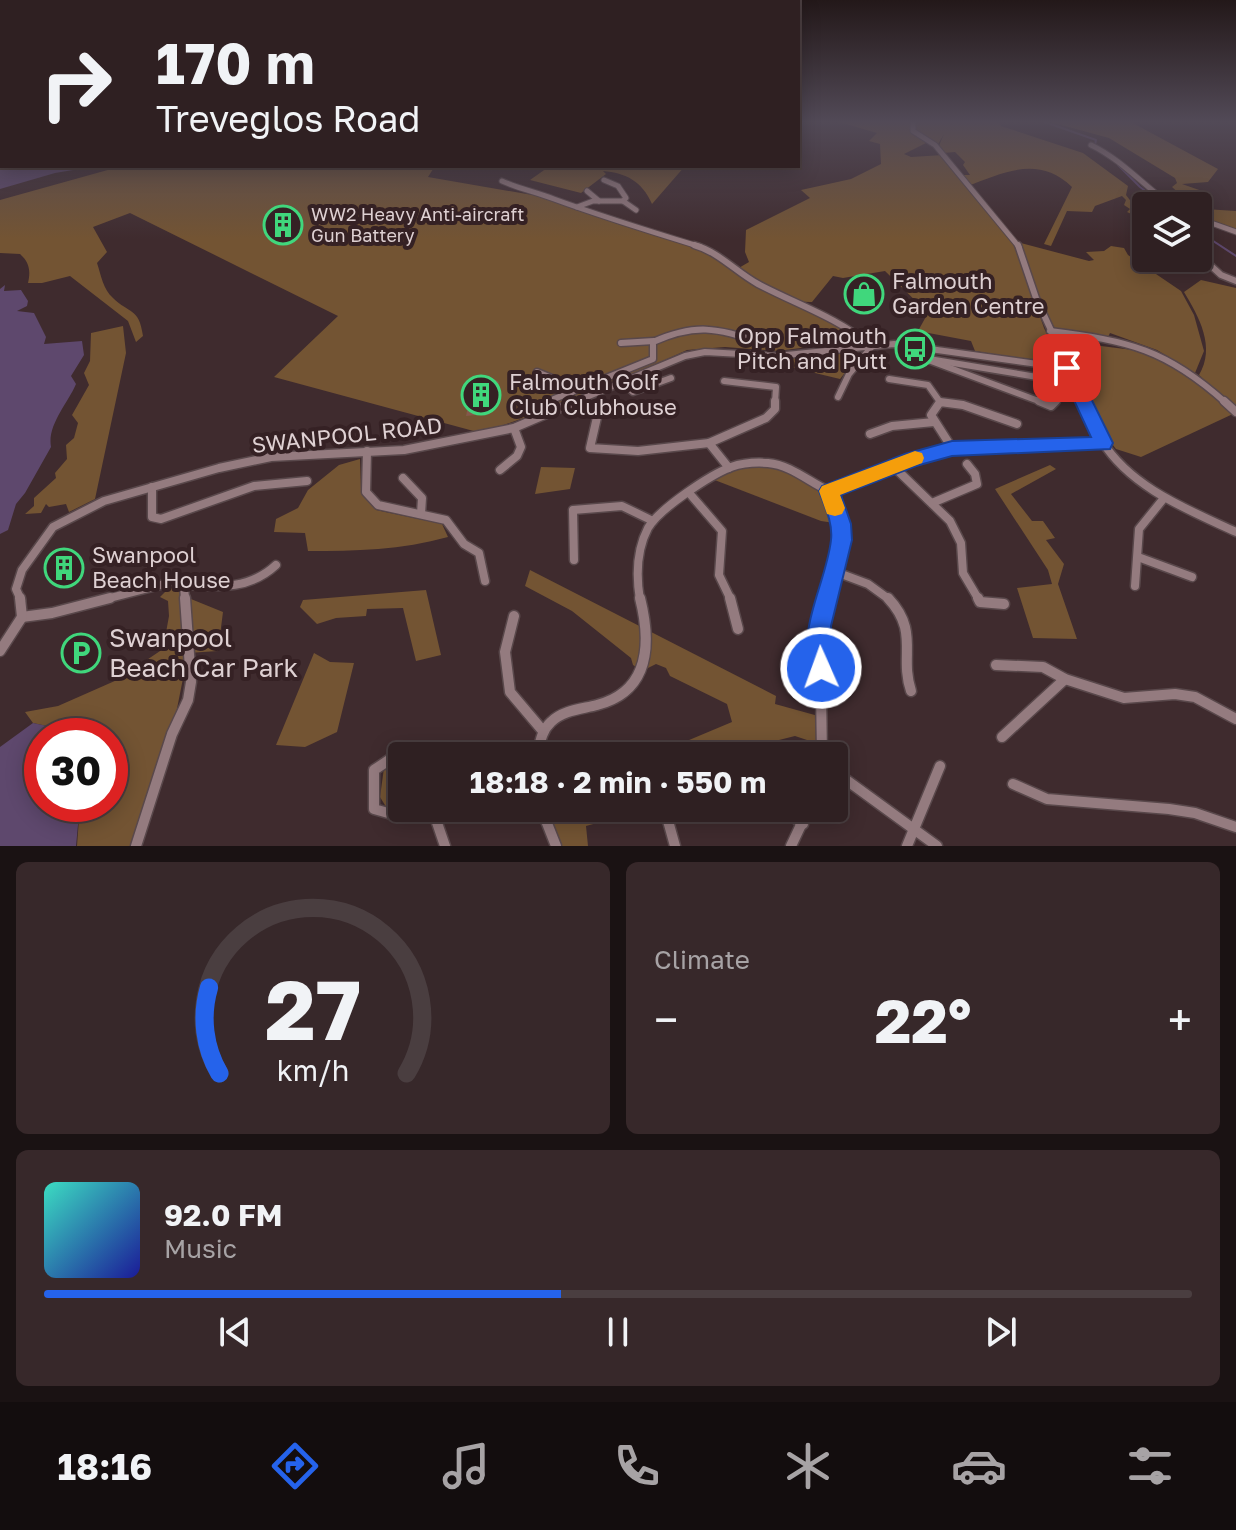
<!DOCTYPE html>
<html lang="en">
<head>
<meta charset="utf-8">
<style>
	:root { --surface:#2f2022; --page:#37282a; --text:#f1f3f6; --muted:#a7a3a5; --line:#4a3e40; --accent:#2563eb }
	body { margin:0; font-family:"Golos Text",sans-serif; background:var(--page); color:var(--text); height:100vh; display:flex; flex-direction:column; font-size:30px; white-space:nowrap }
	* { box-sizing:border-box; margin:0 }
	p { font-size:26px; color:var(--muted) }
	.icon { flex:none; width:44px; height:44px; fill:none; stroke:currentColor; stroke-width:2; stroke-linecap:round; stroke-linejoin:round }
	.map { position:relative; height:846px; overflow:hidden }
	.details { display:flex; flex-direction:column; gap:16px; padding:16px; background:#1a1213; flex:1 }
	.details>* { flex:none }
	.banner { position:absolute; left:0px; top:0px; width:800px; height:168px; box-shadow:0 4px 20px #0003,0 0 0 2px var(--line); background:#2f2022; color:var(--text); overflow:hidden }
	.buttons { position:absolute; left:1132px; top:192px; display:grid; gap:16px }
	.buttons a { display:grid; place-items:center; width:80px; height:80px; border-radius:8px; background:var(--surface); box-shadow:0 4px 20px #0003,0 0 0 2px var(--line); font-size:40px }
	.speed { position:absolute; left:24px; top:718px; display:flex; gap:16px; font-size:40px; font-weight:700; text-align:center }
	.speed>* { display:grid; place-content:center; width:104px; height:104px; border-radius:50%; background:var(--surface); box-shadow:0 4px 20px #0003,0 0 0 2px var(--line); line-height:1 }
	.speed .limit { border:12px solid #d22; background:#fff; color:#111 }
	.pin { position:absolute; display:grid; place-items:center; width:68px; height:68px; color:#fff; margin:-34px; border-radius:16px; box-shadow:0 4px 12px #0006 }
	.me { position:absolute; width:88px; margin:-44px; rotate:358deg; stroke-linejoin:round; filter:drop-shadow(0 0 6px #0008) }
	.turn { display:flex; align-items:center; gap:28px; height:168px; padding:0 24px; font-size:36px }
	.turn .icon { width:104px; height:104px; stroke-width:2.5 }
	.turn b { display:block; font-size:56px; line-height:68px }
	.big { font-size:60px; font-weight:700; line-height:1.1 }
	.details .tile { flex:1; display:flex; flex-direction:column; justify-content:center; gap:12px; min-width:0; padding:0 28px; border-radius:12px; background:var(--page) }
	.details .dial { align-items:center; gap:0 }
	.dial svg { height:208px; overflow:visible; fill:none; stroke:var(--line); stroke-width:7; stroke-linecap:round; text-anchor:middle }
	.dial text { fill:var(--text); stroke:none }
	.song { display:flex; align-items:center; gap:24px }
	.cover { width:96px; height:96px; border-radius:12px; background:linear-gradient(135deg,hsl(170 70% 55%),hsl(240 70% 35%)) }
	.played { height:8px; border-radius:4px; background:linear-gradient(90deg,var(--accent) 45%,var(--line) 45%) }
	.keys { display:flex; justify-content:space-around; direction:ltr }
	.heat { display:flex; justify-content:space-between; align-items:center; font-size:44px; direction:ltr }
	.details .tiles { flex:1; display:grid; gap:16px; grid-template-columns:1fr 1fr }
	.tile:last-child { grid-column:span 2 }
	.trip { position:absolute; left:388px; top:742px; width:460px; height:80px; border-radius:8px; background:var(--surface); box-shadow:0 4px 20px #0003,0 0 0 2px var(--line); font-weight:700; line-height:80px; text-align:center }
	.tabs { display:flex; height:128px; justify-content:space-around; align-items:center; background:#130d0e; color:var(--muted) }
	.tabs .icon { width:56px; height:56px }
	.tabs .current { color:var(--accent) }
	.tabs b { font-size:36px; color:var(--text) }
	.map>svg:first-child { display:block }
	.green { fill:#735433; fill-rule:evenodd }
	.water { fill:#5e486d }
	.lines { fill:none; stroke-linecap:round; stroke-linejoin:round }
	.stream { stroke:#5e486d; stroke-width:2 }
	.building { fill:#85584a }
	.minor-far3-casing { stroke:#59484b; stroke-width:7 }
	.minor-far2-casing { stroke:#59484b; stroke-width:9 }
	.minor-far1-casing { stroke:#59484b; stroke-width:11 }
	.minor-casing { stroke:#59484b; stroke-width:13 }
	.minor-far3 { stroke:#947b7f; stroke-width:5 }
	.minor-far2 { stroke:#947b7f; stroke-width:6 }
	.minor-far1 { stroke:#947b7f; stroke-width:8 }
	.minor { stroke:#947b7f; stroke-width:10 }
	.route { fill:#2563eb; stroke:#184099; stroke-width:2 }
	.slow { fill:#f59e0b }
	.labels { text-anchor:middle; stroke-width:8; stroke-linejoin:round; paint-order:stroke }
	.far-poi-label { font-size:18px; fill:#ded0d2; stroke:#352124; text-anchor:start }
	.poi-label { font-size:22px; fill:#ded0d2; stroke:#352124; text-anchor:start }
	.street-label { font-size:22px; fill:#ded0d2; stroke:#352124 }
	.near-poi-label { font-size:26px; fill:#ded0d2; stroke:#352124; text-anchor:start }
</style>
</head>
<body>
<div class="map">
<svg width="1236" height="846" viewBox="0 0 1236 846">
	<rect width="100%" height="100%" fill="#3f2b2e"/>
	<g class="green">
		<path d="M836,121H999L1001,126L1083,153L1128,186L1126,195L1140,213L1146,215V221L1127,212L1130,209L1124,205L1126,200L1122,196L1095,206L1092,212L1067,211L1051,246L1044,244L1072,187C1039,155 1004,172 968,186L1017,242L1089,261L1094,260L1086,252L1104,251L1111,246L1124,248L1128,255L1181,291L1194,315L1204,351L1195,373L1157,350L1110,333L1108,337L1051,330L1018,254L1044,328L1061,365L975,351L971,341L918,331L928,313L885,271L843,278L833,276L812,302C787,303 757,284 737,269L749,262L745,252L746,230L810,198L801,190L851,179L881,164L880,144L869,141L877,133ZM944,134L938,148L943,153L955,152L965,162L963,165L970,175H960L943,155L911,157L904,154L930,141L937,146Z"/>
		<path d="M1047,121H1129L1218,169L1208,182L1182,184L1202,191L1204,200H1201L1205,209L1236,211V229L1198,218L1203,214L1198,206L1180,199L1182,196L1172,187L1177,183L1175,178L1109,138Z"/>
		<path d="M122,166H435L428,177L544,197L618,224L706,250L754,284L846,329L856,338L854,341L778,351L725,347L687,350L586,396L481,433L274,377L338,316L130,213L93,227L107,252L97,263C101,275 103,289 113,298C129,314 139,307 143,336L136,342L128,321L70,276L42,283H28C31,270 29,262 20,254L0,253V200Z"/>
		<path d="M531,166H685L652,204C642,181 626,173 603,171L606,174L581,193L530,180L547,168Z"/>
		<path d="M1201,280L1236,288V409L1199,375C1216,347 1199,317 1184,292Z"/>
		<path d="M123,326L126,353L95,499L69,512L66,504L49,507L46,504L41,513L25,514L34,506V498L56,478L55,473L67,459L66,445L74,438L78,423L72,415L89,385L84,373L90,361L91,333Z"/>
		<path d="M1054,336L1083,339L1085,344L1149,352L1147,347L1168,358L1235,413L1141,457L1116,449L1105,435Z"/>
		<path d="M856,350L858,356L840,379L790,367L788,358Z"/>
		<path d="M360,459L361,488L376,510L442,524L448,537C402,550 355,551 308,551L305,533L274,532L276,519L298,508L308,490L339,465Z"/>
		<path d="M774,464L824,489L841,524L821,521L712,479L729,468Z"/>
		<path d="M1050,465L1056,469L1011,494L1032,521H1043L1055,538L1046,540L1064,564L1058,584L1077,639L1033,638L1017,588L1052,584L1048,570L995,489Z"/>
		<path d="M541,467L575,468L570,489L535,494Z"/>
		<path d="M530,570L776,696L775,704L822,717V745L795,736L739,750L740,756H651L732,722L727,704L670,676L666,668L656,664L642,671L633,665L631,658L572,611L525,586Z"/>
		<path d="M176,581L186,597L223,612L218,651L188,653L172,734L136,846H77L80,804H110V736H77L75,732L33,723L25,712L58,706L117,680L163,649L169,616L168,601L160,597Z"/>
		<path d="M426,590L441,655L416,661L403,608L367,609L366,616L336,618L317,624L300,607L303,600Z"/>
		<path d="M314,653L330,662L354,663L337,732L305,747L276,745Z"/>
		<path d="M402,760V808H414L405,812L388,810L380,797L384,768Z"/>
		<path d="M544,808H652L586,826L588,846H560Z"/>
	</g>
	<g class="water">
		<path d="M0,121L2,166H97L55,173L0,189Z"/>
		<path d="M5,285L4,291L21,290L28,301L27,306L17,311L34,313L46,337L44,344L82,341L84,355L71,376L76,384C68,403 47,425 51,447L25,493L16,504L8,530L0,534V289Z"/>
		<path d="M33,723L75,732L77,736H42V804H80L76,846H0V747Z"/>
	</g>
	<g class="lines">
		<g class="stream">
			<path d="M1042,121L1096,140L1095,145"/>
			<path d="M1118,165L1140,187L1166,206"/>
			<path d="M1198,231L1236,256"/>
		</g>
	</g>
	<path class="building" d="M490,377L499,382L486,414L466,416L471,392L475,387L483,389Z"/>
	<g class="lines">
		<defs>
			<g id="minor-far3">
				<path d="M913,121V131L935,145L1019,247"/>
				<path d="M1091,145C1122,160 1144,186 1172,206"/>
				<path d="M502,181C520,189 536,192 554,199C603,217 652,232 701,247"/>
				<path d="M587,191L599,201"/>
				<path d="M623,201L636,210"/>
				<path d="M577,207L593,201H623L626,198L618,186L604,180"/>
				<path d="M1214,224L1236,232"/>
				<path d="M1140,227L1146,229"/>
			</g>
			<g id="minor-far2">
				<path d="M694,245C719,252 736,272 758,284C796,304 836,317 869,344"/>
				<path d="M1018,245L1036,298L1085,403"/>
				<path d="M1198,254L1221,275L1236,281"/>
				<path d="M1050,331C1129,341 1166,349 1226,403"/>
				<path d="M621,343L654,341"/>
				<path d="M902,345L907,353L923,358"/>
				<path d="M923,358L1049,379L1056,387L1057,400L1054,403"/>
				<path d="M923,358L1044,403"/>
				<path d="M537,372L559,381L571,393"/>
				<path d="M889,379L928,385L940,402"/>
				<path d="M724,381L776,387L775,403"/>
				<path d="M624,384L633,392L671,378"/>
				<path d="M838,397L849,374L874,344"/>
				<path d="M554,399L653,359V342C696,323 716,328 759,342"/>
				<path d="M572,403L685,356L705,352L777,356L894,344L1067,368"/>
				<path d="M939,403H951"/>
			</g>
			<g id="minor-far1">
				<path d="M1039,401L1051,406L1056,401"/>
				<path d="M1084,401C1090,414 1095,429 1102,441C1131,488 1189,510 1236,532"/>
				<path d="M1224,401L1236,412"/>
				<path d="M598,413L590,448L638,451L709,443"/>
				<path d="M870,434L892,426L934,422"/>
				<path d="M952,448L931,415L940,402L963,405L1017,424"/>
				<path d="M367,451L366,492L378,505L446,520L464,544L479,553L485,581"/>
				<path d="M894,467L950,521L961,543L963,573L979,600"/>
				<path d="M729,468L709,443L766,418L775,409V401"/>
				<path d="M500,470L517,456L521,447L514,428"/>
				<path d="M403,478L422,498L421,514"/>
				<path d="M152,487V517L161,519L254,486L307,481"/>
				<path d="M829,491L912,459L952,448L1103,443"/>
				<path d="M690,494L722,531L719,575L731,600"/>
				<path d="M932,503L977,484L975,474L967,464"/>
				<path d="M1138,557L1192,577"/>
				<path d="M574,560L573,510L622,506L653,521"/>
				<path d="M836,572L868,584L890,600"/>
				<path d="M184,585C219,587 249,590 276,565"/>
				<path d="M1135,586L1139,529L1164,498"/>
				<path d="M21,600L16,589L22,570L53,527L104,501L219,468L271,457L404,450L514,428L577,401"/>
				<path d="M102,600L176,581L184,585L185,600"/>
				<path d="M640,600C636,576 636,551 648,528C659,509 710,475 731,467C743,463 756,462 768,463C791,465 809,482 829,491"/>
				<path d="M827,600C839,550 847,542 829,491"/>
			</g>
			<g id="minor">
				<path d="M730,598L738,629"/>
				<path d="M888,598C920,632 899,655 911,691"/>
				<path d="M978,598L980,602L1004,604"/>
				<path d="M514,616L505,652L510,692L543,731"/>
				<path d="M22,617L52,613L110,598"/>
				<path d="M0,651L22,617L20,598"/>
				<path d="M996,665L1043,667L1065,679L1124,698L1175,694L1195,697L1236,719"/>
				<path d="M1002,737L1065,679"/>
				<path d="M416,756L414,751L392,758L374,770V809L402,817L430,808"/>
				<path d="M537,756C540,744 541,731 551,722C563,710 582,709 597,705C651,691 651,642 640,598"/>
				<path d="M822,756L820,626L827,598"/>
				<path d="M834,771L937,846"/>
				<path d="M1013,784L1047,799L1169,809L1195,813L1236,827"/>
				<path d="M432,808L445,846"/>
				<path d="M541,808L556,846"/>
				<path d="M782,808L803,824"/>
				<path d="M665,810L675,846"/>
				<path d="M136,846L172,734L188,700L191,682L185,598"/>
				<path d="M791,846L809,808"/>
				<path d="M907,846L940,766"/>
			</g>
		</defs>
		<use href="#minor-far3" class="minor-far3-casing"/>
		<use href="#minor-far2" class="minor-far2-casing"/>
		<use href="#minor-far1" class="minor-far1-casing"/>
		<use href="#minor" class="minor-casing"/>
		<use href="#minor-far3" class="minor-far3"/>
		<use href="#minor-far2" class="minor-far2"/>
		<use href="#minor-far1" class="minor-far1"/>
		<use href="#minor" class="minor"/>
	</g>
	<linearGradient id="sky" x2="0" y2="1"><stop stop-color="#231819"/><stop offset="0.51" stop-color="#524a57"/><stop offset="1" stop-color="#524a57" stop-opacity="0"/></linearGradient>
	<rect width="1236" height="239" fill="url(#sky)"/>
	<path class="route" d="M1067,362L1076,368L1113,443L1110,449L952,456L916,466L841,495L851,524L852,540L831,626L833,668L830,677L821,680L813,677C794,631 826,585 831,540C833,523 825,507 819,491L822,486L905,454L952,441L1091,437L1059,368Z"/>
	<path class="slow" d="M915,451L922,453L924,458L922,463L840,495L845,508L842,514L835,516L827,514L819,491L822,486Z"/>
	<defs>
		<symbol id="building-ring" viewBox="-11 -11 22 22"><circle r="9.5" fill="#352124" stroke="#40d77c" stroke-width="1.5"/><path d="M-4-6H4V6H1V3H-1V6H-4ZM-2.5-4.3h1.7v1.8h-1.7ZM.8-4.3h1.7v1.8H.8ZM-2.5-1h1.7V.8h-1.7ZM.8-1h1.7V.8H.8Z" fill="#40d77c"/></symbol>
		<symbol id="shop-ring" viewBox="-11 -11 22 22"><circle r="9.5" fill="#352124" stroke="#40d77c" stroke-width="1.5"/><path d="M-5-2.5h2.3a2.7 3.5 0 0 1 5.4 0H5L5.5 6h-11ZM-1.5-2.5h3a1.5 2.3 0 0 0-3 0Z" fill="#40d77c"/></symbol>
		<symbol id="bus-ring" viewBox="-11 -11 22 22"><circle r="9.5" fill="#352124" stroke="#40d77c" stroke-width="1.5"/><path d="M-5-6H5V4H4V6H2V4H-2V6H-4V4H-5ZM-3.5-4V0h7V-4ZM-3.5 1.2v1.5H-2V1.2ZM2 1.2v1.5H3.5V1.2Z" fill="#40d77c"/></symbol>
		<symbol id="parking-ring" viewBox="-11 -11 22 22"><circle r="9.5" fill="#352124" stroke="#40d77c" stroke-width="1.5"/><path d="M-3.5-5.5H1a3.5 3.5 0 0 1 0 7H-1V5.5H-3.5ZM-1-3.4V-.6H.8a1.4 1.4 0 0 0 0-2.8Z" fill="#40d77c"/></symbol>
	</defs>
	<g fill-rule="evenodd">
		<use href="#building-ring" x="261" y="203" width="44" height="44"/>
		<use href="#shop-ring" x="842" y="272" width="44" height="44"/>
		<use href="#bus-ring" x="893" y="327" width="44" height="44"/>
		<use href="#building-ring" x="459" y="373" width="44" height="44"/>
		<use href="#building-ring" x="42" y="546" width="44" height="44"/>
		<use href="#parking-ring" x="59" y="631" width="44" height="44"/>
	</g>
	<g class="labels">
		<g class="far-poi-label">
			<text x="311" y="221">WW2 Heavy Anti-aircraft<tspan x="311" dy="21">Gun Battery</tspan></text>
		</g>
		<g class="poi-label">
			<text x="892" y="289">Falmouth<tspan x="892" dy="25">Garden Centre</tspan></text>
			<text x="887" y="344" text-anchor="end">Opp Falmouth<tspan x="887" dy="25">Pitch and Putt</tspan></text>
			<text x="509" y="390">Falmouth Golf<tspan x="509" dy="25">Club Clubhouse</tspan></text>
			<text x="92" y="563">Swanpool<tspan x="92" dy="25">Beach House</tspan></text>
		</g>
		<g class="street-label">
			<text transform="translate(347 435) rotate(-6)" y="8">SWANPOOL ROAD</text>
		</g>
		<g class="near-poi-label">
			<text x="109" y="647">Swanpool<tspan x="109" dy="30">Beach Car Park</tspan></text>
		</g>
	</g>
</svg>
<div class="buttons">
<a><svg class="icon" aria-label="layers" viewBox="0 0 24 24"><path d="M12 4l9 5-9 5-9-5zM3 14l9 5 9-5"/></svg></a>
</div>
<div class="speed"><div class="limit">30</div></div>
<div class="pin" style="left:1067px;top:368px;background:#d93025"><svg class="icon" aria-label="arrive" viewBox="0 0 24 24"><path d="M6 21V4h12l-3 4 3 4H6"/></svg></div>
<svg class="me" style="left:821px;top:668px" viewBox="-20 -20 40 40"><circle r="17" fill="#2563eb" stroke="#fff" stroke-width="3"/><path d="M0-11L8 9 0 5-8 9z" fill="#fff"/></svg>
<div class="trip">18:18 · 2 min · 550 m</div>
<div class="banner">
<div class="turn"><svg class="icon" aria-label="right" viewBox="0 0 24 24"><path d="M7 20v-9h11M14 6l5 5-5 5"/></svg><div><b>170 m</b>Treveglos Road</div></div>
</div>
</div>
<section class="details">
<div class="tiles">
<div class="tile dial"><svg viewBox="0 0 100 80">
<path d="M14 69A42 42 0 1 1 86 69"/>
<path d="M14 69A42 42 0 0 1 10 36" stroke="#2563eb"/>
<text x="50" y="56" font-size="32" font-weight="700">27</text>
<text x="50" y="72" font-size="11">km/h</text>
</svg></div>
<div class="tile"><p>Climate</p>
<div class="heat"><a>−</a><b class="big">22°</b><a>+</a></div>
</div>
<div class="tile">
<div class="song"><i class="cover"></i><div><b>92.0 FM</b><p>Music</p></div></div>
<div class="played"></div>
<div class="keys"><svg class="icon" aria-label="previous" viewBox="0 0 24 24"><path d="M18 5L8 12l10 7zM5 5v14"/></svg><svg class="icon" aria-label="pause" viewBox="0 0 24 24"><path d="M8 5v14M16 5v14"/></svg><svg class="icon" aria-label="next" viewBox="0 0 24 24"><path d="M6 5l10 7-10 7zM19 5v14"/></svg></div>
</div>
</div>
</section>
<nav class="tabs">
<b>18:16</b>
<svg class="icon current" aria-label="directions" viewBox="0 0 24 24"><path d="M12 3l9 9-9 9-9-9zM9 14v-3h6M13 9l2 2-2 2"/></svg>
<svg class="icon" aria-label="music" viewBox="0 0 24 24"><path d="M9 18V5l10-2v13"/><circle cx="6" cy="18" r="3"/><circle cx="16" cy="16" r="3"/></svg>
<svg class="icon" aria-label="phone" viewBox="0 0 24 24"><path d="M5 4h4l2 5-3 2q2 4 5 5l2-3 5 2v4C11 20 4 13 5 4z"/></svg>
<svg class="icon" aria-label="climate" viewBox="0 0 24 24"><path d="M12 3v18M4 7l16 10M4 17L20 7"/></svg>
<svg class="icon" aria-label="car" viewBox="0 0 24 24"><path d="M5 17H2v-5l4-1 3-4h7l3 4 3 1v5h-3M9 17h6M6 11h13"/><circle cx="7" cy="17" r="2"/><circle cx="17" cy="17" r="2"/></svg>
<svg class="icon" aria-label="filters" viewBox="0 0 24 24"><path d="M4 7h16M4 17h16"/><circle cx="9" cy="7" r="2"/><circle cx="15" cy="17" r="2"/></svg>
</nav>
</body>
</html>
